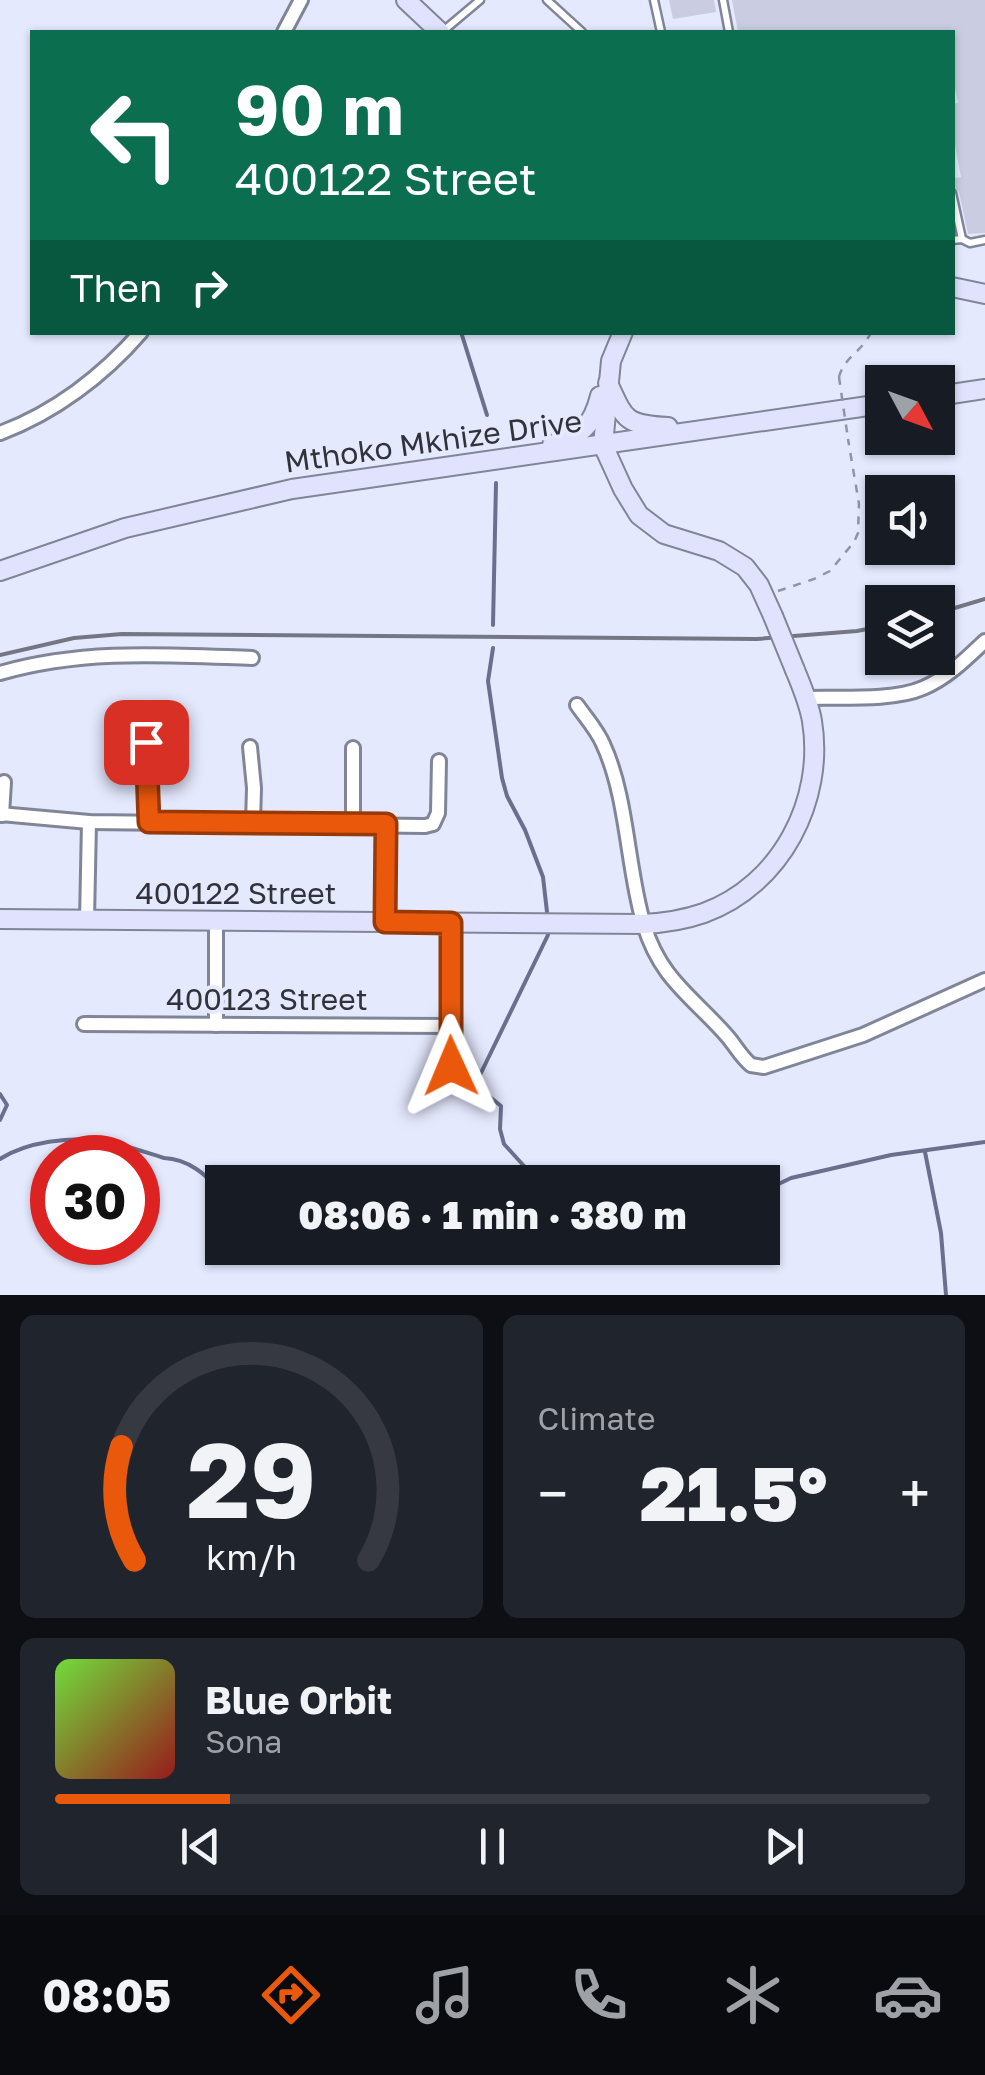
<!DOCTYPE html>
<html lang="en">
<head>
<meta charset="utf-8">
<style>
	:root { --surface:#171b24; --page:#20242c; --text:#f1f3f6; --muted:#9ea1a6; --line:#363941; --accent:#ea580c }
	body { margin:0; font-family:"Golos Text",sans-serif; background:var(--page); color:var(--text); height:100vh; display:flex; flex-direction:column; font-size:38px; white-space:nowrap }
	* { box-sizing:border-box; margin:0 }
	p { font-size:32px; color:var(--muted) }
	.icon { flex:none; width:55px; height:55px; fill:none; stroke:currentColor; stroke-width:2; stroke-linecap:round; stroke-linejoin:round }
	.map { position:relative; height:1295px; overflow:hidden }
	.side { display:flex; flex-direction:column; gap:20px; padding:20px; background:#0d0f14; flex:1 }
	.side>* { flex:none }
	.top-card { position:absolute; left:30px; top:30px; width:925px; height:305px; border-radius:0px; box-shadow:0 2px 8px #0004; background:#0b6e4f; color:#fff; overflow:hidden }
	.needle { width:65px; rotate:131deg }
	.fabs { position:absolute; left:865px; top:365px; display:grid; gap:20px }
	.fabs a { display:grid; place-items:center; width:90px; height:90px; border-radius:0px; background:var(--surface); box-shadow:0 2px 8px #0004; font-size:50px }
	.speed { position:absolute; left:30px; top:1135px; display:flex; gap:20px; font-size:50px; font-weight:700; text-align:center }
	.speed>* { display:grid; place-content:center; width:130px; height:130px; border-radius:50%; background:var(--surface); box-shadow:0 2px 8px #0004; line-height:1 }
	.speed .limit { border:15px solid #d22; background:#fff; color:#111 }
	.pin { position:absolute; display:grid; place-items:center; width:85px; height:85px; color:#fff; margin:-42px; border-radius:20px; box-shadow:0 5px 15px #0006 }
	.me { position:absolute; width:110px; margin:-55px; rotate:359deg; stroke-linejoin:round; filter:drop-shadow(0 0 8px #0008) }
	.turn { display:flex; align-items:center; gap:35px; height:210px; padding:0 40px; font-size:45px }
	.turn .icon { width:130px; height:130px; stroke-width:2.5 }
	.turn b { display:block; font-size:70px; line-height:85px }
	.then { display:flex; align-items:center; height:95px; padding:0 40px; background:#0003; gap:20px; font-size:38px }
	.big { font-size:75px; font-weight:800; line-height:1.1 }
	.side .card { flex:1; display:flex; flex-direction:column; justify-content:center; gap:15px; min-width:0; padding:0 35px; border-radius:15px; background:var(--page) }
	.side .dial { align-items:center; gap:0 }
	.dial svg { height:260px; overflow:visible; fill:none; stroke:var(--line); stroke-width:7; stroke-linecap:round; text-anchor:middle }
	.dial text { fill:var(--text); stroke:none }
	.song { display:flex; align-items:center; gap:30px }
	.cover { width:120px; height:120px; border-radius:15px; background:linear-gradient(135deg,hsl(100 70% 55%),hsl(0 70% 35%)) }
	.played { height:10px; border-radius:5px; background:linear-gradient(90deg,var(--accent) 20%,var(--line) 20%) }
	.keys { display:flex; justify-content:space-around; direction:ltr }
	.heat { display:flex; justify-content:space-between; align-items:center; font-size:55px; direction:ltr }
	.side .tiles { flex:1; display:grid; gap:20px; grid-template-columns:1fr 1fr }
	.card:last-child { grid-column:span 2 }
	.trip { position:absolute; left:205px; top:1165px; width:575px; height:100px; border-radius:0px; background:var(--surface); box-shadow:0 2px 8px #0004; font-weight:800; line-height:100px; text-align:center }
	.tabs { display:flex; height:160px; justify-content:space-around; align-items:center; background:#090b0e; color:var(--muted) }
	.tabs .icon { width:70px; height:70px }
	.tabs .current { color:var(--accent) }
	.tabs b { font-size:45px; color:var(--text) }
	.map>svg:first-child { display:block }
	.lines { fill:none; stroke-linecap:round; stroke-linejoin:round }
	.stream { stroke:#6a6f8d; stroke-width:4 }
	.building { fill:#cacde2 }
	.lane-casing { stroke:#828598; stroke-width:11 }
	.street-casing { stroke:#828598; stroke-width:18 }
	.secondary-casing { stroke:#828598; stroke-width:22 }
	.path { stroke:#9194a3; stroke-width:2.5; stroke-dasharray:8 8; stroke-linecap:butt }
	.lane { stroke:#fff; stroke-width:6 }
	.street { stroke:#fff; stroke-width:12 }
	.secondary { stroke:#e0e2fe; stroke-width:18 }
	.rail { stroke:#747783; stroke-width:4 }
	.secondary-bridge-casing { stroke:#828598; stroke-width:22; stroke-linecap:butt }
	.path-bridge { stroke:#9194a3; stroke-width:2.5; stroke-dasharray:8 8; stroke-linecap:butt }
	.secondary-bridge { stroke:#e0e2fe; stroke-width:18 }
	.route-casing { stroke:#983908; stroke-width:25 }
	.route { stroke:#ea580c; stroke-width:18 }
	.labels { text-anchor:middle; stroke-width:8; stroke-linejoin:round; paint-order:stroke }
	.street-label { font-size:30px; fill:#31323a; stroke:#e5e9fe }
</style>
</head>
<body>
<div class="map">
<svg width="985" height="1295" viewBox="0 0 985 1295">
	<rect width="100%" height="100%" fill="#e5e9fe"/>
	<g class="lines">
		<g class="stream">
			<path d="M461,332L487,415"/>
			<path d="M493,625L496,483"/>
			<path d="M493,648L488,681L502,778L507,796L525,830L543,877L547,912"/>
			<path d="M0,1094L7,1105L0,1120"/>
			<path d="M925,1152L941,1233L946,1295"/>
			<path d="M0,1159C26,1142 71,1136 102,1141C123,1144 144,1152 164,1158C189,1159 206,1175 222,1192"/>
			<path d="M528,1182L524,1166L504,1144L500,1129L501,1106L479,1088V1077L548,935"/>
			<path d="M762,1192L791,1178L891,1155L985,1142"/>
			<path d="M345,1248C425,1260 497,1262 578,1254C599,1252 621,1252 641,1248"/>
		</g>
	</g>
	<g class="building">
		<path d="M669,0H714L716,12L673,19Z"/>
		<path d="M732,0H985V233L968,234L959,192L952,184V179L961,177L955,145L952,146V104L958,103L952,73V32H738Z"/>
	</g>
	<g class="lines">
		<defs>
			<g id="lane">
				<path d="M547,0L582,32"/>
				<path d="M654,0L661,32"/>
				<path d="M723,0L729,32"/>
				<path d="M442,32L480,0"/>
				<path d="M952,193L962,239"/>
				<path d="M952,240L962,239L970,243L985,240"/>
			</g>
			<g id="street">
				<path d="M284,32L301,0"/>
				<path d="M0,433C54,413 103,376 141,332"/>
				<path d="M0,673C84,649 165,655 252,658"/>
				<path d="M806,698C840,697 893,701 923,688C947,678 966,659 985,641"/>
				<path d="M577,705C586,718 597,730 603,744C628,798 627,869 644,925C661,980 692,996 727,1036C735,1045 741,1057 751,1065L764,1067L863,1035L985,980"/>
				<path d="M147,743L149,822"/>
				<path d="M250,747L254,788L253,823"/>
				<path d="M0,814L89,822L425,826L433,824L438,813L439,761"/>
				<path d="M2,815L4,782"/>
				<path d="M353,824V748"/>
				<path d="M87,920L89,822"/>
				<path d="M385,922V825"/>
				<path d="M451,923V1065"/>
				<path d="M84,1024L450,1026"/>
				<path d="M216,1025V921"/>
			</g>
			<g id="secondary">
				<path d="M406,0L440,32"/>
				<path d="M952,287L985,294"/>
				<path d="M623,332L611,361L603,445L623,489L639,515L664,534L719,551L745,567L759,585L773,616"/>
				<path d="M608,383C625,420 625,425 668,427"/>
				<path d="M938,396L985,389"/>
				<path d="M552,445C581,434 592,428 600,396"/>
				<path d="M0,571L125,528L292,489L882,404"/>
				<path d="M0,919L643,924C664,923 684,920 704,913C781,885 825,800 812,721C809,703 802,687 795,670"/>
			</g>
		</defs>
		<use href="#lane" class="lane-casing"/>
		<use href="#street" class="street-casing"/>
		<use href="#secondary" class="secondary-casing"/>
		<g class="path">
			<path d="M839,377C844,357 864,350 871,332"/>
			<path d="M778,591L814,579L830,571L854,542L858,533L859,504L848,439"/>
		</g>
		<use href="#lane" class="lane"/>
		<use href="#street" class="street"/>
		<use href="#secondary" class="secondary"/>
		<g class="rail">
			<path d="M938,613L985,599"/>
			<path d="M0,655L74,638L122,634L757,639L857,631L882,626"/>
		</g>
		<defs>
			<path id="secondary-bridge" d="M773,616L795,670"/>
		</defs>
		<use href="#secondary-bridge" class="secondary-bridge-casing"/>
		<path class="path-bridge" d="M839,377L848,439"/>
		<use href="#secondary-bridge" class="secondary-bridge"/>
	</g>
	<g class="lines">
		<defs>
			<path id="route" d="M146,742L149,822L386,824L385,922L451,923V1066"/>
		</defs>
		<use href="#route" class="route-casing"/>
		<use href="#route" class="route"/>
	</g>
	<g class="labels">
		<g class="street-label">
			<text transform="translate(433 442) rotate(-8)" y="10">Mthoko Mkhize Drive</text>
			<text x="236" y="904">400122 Street</text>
			<text x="267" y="1010">400123 Street</text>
		</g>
	</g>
</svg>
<div class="fabs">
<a><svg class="needle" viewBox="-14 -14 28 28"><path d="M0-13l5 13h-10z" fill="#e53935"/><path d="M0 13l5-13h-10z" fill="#9ea1a6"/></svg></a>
<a><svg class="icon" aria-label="sound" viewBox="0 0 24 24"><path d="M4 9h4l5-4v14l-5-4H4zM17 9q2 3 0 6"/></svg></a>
<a><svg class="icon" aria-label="layers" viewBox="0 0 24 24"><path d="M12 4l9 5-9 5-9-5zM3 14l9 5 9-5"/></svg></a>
</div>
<div class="speed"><div class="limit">30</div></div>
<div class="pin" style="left:146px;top:742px;background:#d93025"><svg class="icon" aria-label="arrive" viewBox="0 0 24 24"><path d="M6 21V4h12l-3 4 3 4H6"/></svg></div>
<svg class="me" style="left:451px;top:1066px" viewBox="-20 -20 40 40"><path d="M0-17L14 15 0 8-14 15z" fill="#ea580c" stroke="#fff" stroke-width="4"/></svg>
<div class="trip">08:06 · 1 min · 380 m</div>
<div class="top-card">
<div class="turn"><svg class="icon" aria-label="left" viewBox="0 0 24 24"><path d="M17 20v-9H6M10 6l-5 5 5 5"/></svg><div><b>90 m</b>400122 Street</div></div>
<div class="then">Then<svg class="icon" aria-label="right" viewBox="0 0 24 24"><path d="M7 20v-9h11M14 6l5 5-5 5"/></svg></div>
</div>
</div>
<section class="side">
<div class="tiles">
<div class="card dial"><svg viewBox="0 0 100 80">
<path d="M14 69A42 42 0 1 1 86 69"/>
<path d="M14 69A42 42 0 0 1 10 34" stroke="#ea580c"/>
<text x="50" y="56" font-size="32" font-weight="700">29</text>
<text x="50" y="72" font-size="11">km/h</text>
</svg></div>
<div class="card"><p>Climate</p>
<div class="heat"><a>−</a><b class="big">21.5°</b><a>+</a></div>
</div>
<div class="card">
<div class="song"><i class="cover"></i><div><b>Blue Orbit</b><p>Sona</p></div></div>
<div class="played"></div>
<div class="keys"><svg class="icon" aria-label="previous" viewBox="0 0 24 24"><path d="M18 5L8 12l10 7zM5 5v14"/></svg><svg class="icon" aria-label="pause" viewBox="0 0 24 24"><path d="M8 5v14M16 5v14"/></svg><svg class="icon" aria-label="next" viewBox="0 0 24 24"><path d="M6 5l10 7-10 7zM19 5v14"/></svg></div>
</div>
</div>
</section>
<nav class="tabs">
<b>08:05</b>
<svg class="icon current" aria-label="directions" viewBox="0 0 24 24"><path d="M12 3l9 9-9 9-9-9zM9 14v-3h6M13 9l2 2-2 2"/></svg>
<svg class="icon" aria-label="music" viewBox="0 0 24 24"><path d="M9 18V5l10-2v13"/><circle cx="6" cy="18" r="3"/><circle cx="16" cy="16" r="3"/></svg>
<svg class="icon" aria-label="phone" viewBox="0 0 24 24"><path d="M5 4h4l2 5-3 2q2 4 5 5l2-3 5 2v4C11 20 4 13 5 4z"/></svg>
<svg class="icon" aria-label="climate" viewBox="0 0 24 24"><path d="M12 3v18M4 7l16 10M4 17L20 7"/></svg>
<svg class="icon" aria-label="car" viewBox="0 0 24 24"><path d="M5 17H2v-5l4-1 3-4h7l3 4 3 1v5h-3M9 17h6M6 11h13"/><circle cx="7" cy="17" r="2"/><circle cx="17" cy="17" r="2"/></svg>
</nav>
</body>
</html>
